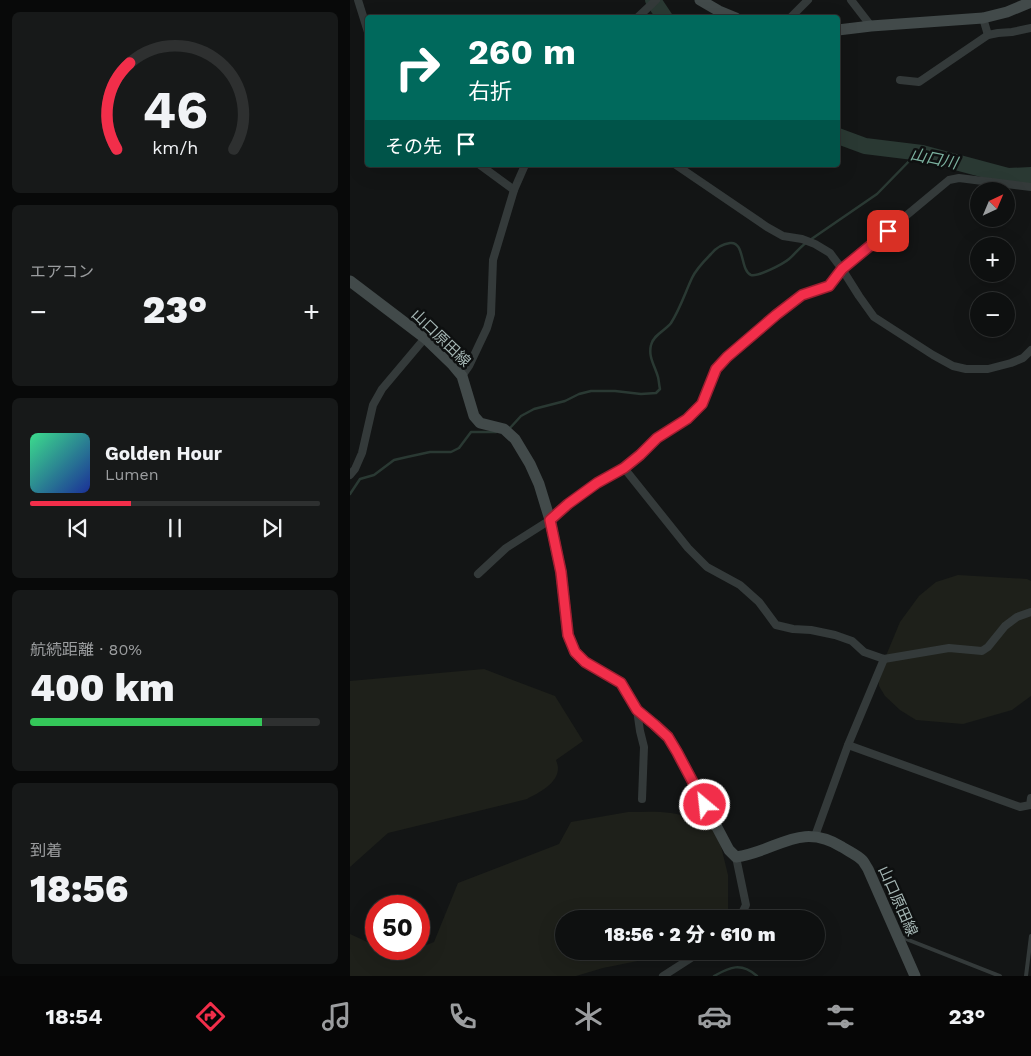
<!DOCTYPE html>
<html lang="ja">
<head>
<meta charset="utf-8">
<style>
	:root { --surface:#0e1010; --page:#171919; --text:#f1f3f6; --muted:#9b9d9f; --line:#2e3030; --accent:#f22e4a }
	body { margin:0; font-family:"Work Sans","Noto Sans JP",sans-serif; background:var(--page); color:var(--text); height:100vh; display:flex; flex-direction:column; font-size:19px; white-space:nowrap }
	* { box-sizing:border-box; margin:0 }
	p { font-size:16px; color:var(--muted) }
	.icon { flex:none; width:28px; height:28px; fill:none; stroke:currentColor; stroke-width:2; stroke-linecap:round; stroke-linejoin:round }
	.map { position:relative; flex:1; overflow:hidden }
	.panel { display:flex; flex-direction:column; gap:12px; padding:12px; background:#080909; width:350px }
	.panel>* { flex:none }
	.banner { position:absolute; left:15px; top:15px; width:475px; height:152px; border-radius:5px; box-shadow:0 5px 20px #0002,0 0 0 1px var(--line); background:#00695c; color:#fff; overflow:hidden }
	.needle { width:32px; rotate:44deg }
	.controls { position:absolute; left:620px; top:182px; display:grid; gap:10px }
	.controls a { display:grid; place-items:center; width:45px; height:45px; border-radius:50%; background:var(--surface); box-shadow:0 5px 20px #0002,0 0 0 1px var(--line); font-size:25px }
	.speed { position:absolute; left:15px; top:895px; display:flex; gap:10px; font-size:25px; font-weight:700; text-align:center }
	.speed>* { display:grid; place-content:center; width:65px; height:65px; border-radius:50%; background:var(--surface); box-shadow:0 5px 20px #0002,0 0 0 1px var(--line); line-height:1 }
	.speed .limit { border:8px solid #d22; background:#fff; color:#111 }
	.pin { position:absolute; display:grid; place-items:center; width:42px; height:42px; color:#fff; margin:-21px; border-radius:10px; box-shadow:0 2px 8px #0006 }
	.me { position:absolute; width:55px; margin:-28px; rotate:332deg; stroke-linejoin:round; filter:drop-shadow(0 0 4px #0008) }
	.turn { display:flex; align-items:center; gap:18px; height:105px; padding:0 20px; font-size:22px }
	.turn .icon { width:65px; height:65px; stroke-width:2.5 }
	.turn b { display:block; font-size:35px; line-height:42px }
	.then { display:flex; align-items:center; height:48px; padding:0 20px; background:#0003; gap:10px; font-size:19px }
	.big { font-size:38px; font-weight:800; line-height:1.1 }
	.panel .widget { flex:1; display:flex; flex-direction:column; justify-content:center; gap:8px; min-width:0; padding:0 18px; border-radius:8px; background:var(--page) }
	.panel .dial { align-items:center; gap:0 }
	.dial svg { height:130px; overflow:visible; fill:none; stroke:var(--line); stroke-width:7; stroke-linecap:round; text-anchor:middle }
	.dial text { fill:var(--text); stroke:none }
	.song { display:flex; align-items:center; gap:15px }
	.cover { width:60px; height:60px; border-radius:8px; background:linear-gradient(135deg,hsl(150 70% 55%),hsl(230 70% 35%)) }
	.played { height:5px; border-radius:2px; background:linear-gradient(90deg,var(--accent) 35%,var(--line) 35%) }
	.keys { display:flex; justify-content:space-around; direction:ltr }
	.heat { display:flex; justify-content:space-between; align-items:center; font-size:28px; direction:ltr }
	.charge { height:8px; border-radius:4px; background:linear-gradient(90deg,#34c759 80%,var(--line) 0) }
	.trip { position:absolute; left:205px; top:910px; width:270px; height:50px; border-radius:25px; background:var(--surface); box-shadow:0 5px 20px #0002,0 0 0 1px var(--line); font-weight:800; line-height:50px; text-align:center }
	.tab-bar { display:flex; height:80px; justify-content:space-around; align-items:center; background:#060606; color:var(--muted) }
	.tab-bar .icon { width:35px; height:35px }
	.tab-bar .active { color:var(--accent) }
	.tab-bar b { font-size:22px; color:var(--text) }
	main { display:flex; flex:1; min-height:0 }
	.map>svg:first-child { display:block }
	.green { fill:#1e201a }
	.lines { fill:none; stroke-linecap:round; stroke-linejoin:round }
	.stream { stroke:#2a3933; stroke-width:2.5 }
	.river { stroke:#2a3933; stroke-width:16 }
	.lane { stroke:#343a3a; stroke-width:4 }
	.street { stroke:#343a3a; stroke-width:8 }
	.secondary { stroke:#424a4a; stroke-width:11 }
	.route-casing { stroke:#9d1e30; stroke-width:12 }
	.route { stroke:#f22e4a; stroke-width:9 }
	.labels { text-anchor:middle; stroke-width:5; stroke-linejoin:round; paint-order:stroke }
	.street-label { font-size:15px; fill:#a5b6b4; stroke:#0e1010 }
	.water-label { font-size:16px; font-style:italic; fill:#7bb19f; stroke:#0e1010 }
</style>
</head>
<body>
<main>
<section class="panel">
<div class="widget dial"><svg viewBox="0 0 100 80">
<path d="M14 69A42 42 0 1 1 86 69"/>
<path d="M14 69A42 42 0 0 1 22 16" stroke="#f22e4a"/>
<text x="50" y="56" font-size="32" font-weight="700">46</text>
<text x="50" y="72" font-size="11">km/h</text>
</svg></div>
<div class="widget"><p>エアコン</p>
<div class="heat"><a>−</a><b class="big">23°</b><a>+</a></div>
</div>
<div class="widget">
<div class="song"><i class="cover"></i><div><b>Golden Hour</b><p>Lumen</p></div></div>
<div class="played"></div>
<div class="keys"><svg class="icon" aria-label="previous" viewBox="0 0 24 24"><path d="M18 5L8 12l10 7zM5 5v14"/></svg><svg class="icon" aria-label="pause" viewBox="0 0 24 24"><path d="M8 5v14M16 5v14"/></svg><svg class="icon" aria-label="next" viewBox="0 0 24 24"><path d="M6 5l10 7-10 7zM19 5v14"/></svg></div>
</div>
<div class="widget"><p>航続距離 · 80%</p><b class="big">400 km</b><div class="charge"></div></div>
<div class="widget"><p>到着</p><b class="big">18:56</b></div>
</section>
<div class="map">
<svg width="681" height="976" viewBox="0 0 681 976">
	<rect width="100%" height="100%" fill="#131515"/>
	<g class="green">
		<path d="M608,575L677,579L681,581V696L662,710L613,724L566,720L550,710L535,696L529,686L528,675L550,622L569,596L586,582Z"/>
		<path d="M134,669L205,696L233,741L206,760C207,763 208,766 208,768C208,784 188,793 177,799L38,833L0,867V681Z"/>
		<path d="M278,812C292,812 307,811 321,813C335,815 359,824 368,834L378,875V915L377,919H214V951H337L253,968L226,976H0V934L26,946V949C33,949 37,951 43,952C52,953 60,950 69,949V948L84,942L108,883L209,844L221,822Z"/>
	</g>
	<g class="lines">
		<g class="stream">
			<path d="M460,240L527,194L567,153"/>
			<path d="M158,428H160L171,416L184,409L215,401L229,394L241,391H265L291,394L306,393L310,389C309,385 309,381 308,377C305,366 298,357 301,345C303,335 316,330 321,323C330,309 335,293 342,278C346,269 354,261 361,254C366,248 372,244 380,243C395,241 390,271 401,275C408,277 433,264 439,259C445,254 449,248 456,243"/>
			<path d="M0,494L10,479L24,475L44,460L57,457L80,452H101L109,448L121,432H146"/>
			<path d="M364,976C380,967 391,962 407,976"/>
		</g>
		<g class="river">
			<path d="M303,0L315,18"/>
			<path d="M488,136L515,146L572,153L658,176L681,175"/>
		</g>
		<g class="lane">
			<path d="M202,518L218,504L247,483L274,468L290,455L307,438L337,419L352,404L366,369L377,357L426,315L452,295L479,286L492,269"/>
			<path d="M551,937L650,976"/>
			<path d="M676,976L681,936"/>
		</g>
		<g class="street">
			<path d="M8,0L18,32"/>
			<path d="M501,0L521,26"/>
			<path d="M287,18L306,0"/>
			<path d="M440,18L458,0"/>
			<path d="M633,18L638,35"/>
			<path d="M550,80L569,82L638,35L648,33L662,32L681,28"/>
			<path d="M130,165L164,190"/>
			<path d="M326,165L417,227L433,236L452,239L465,244L480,253L492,269L509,296L524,317L583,355L603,366L616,369H638L661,363L673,358L681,350"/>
			<path d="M492,269L599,180L609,178L681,187"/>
			<path d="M112,376L119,366L137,328L141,314L143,260L164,190L175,165"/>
			<path d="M274,468L338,548L357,567L390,585L409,602L426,625L443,629L461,630L485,635L502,641L514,652L534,659L599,648L632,651L638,647L655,626L667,617L681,612"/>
			<path d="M0,475L5,469L12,453L23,405L32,389L75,338"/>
			<path d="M128,574L156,548L200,520"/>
			<path d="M287,710L290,731L294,747L292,799"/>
			<path d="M498,745L670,807L680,805L681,798"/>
			<path d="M465,836L498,745L534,659"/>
			<path d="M386,857L396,905L389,919"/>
			<path d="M313,976L352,951"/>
		</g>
		<g class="secondary">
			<path d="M350,0L369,11L386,18"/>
			<path d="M488,30L521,26L633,18L657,12L681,2"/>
			<path d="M0,281L75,338L102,364L112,376L124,416L130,423L154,429L165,439L180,464L189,484L200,520L211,572L218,635L225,652L235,662L271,683L287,710L305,725L318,737L327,752L379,850L386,857C428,851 450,821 492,847C498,851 507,855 512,860C514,862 516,866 518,869L565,976"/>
		</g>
	</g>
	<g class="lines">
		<defs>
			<path id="route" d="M355,805L327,752L318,737L305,725L287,710L271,683L235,662L225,652L218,635L211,572L200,520L218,504L247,483L274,468L290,455L307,438L337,419L352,404L366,369L377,357L426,315L452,295L479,286L492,269L538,231"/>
		</defs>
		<use href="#route" class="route-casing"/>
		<use href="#route" class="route"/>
	</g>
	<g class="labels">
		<g class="street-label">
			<text transform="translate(91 338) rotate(44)" y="5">山口原田線</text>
			<text transform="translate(548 901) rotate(66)" y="5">山口原田線</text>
		</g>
		<g class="water-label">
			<text transform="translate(584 158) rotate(12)" y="6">山口川</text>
		</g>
	</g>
</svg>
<div class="controls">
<a><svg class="needle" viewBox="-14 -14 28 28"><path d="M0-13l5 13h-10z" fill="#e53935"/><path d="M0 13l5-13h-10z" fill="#9b9d9f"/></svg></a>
<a>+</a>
<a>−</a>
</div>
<div class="speed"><div class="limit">50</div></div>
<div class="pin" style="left:538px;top:231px;background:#d93025"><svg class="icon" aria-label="arrive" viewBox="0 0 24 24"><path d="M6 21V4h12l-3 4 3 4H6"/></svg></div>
<svg class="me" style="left:355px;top:805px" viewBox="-20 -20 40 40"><circle r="17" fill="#f22e4a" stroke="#fff" stroke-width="3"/><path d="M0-11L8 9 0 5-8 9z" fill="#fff"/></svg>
<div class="trip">18:56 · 2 分 · 610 m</div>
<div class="banner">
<div class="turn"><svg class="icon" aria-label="right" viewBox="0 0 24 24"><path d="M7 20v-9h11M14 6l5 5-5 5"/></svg><div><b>260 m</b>右折</div></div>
<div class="then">その先<svg class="icon" aria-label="arrive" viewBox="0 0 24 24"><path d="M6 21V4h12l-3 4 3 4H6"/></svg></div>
</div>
</div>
</main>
<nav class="tab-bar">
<b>18:54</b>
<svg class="icon active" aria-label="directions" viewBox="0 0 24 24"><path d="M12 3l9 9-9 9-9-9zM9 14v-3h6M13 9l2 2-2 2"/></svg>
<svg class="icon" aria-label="music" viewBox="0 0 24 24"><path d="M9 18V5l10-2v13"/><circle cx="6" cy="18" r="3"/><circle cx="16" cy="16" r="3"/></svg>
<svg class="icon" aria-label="phone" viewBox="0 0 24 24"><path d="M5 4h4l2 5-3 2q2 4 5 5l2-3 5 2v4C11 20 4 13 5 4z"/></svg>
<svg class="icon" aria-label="climate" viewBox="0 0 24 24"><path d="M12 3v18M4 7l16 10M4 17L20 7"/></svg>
<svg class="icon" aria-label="car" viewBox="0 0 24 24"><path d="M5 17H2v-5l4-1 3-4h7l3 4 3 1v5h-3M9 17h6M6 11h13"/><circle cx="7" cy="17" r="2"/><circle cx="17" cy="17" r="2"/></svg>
<svg class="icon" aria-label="filters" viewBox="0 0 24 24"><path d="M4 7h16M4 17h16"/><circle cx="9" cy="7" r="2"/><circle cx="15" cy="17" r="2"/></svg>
<b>23°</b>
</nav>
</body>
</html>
